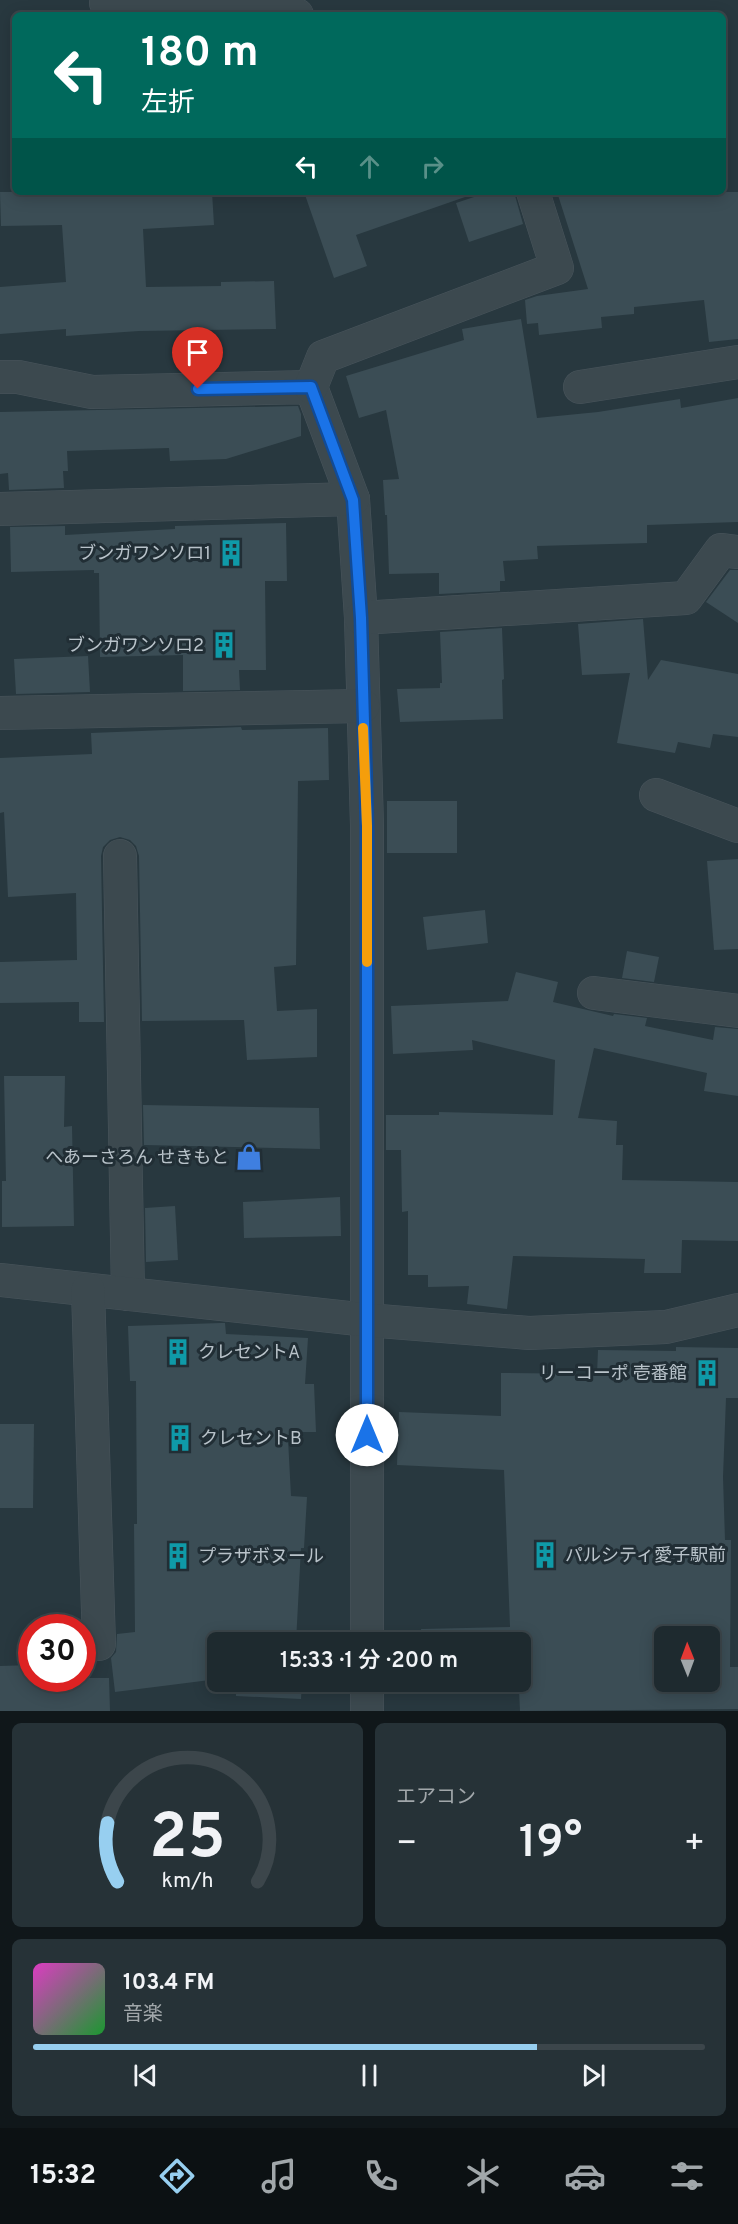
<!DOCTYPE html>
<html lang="ja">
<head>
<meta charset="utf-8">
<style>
	:root { --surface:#1e2a2f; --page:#263237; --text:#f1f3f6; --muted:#a1a7aa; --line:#3c464b; --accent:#97cff0 }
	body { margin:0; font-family:Overpass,"Noto Sans JP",sans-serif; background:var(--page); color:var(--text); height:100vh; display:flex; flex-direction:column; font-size:22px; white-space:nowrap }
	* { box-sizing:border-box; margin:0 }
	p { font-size:20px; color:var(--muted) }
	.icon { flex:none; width:33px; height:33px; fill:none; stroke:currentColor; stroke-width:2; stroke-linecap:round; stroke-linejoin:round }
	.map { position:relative; height:1711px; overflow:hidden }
	.side { display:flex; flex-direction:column; gap:12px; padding:12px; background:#10171a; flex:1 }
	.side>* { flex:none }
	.hud { position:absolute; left:12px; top:12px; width:714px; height:183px; border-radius:9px; box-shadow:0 3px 15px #0003,0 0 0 2px var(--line); background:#00695c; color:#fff; overflow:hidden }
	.needle { width:39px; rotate:359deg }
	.fabs { position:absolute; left:654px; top:1626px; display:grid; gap:12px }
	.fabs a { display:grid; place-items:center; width:66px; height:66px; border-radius:9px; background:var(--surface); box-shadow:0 3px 15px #0003,0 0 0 2px var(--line); font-size:30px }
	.speed { position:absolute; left:18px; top:1614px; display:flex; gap:12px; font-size:30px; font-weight:700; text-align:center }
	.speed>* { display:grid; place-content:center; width:78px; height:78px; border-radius:50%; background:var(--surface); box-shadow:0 3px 15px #0003,0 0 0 2px var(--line); line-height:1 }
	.speed .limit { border:9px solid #d22; background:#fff; color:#111 }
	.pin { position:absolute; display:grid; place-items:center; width:51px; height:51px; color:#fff; margin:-62px -26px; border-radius:50% 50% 50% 0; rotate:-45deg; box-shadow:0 0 6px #0007 }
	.pin .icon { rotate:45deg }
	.me { position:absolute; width:66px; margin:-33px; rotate:0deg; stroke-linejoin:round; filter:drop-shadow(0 0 4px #0008) }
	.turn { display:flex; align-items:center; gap:21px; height:126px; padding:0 30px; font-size:27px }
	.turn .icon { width:78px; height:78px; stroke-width:2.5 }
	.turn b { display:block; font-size:42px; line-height:51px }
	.lanes { display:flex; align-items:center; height:57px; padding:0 30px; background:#0003; justify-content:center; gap:30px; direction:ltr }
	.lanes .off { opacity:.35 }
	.big { font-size:45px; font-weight:600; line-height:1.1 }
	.side .card { flex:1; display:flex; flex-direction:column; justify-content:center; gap:9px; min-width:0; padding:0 21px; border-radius:9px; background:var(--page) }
	.side .dial { align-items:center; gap:0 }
	.dial svg { height:156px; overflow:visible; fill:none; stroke:var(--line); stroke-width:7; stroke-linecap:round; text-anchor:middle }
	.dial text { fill:var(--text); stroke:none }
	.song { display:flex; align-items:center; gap:18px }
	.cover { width:72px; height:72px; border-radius:9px; background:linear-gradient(135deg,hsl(310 70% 55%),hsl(130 70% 35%)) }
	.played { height:6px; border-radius:3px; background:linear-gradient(90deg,var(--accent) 75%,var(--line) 75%) }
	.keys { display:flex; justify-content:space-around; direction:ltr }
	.heat { display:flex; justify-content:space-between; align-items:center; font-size:33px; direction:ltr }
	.side .tiles { flex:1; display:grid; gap:12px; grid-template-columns:1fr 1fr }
	.card:last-child { grid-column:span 2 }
	.trip { position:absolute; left:207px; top:1632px; width:324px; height:60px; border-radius:9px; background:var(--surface); box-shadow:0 3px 15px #0003,0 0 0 2px var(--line); font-weight:600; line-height:60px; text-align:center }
	.menu { display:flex; height:96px; justify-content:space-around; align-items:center; background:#0c1113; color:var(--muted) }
	.menu .icon { width:42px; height:42px }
	.menu .current { color:var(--accent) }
	.menu b { font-size:27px; color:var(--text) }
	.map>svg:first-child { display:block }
	.building { fill:#3b4d55; fill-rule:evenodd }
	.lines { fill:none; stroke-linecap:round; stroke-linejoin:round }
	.minor-casing { stroke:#49555c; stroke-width:34 }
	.minor { stroke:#3c494f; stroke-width:33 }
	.route-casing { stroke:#114b97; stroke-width:15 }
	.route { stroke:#1a73e8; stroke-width:10 }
	.slow { stroke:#f59e0b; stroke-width:10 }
	.labels { text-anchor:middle; stroke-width:6; stroke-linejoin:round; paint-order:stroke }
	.poi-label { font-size:18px; fill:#b9c3ca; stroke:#212e35; text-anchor:end }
</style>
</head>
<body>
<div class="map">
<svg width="738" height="1711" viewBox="0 0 738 1711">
	<rect width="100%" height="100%" fill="#28383f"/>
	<g class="building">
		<path d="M0,192H212L214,225L143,229L146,287L221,286V282L274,281L276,329L139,331L66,336V329L0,334V287L66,282L62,225L1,226Z"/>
		<path d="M304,192H465V197L356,235L367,266L334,278Z"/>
		<path d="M489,192H514L523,224L469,242L456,203Z"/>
		<path d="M557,192H738V339L709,342L704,300L634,307V314L601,317L602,328L539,335L538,323L527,324L525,300L537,296L588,289Z"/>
		<path d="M521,319L537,418L598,412L680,399L681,408L738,398V522L647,525V543L537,546L538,559L503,561L505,581H500V591L439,594V573L389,574L387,515H385L383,480L399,479L386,410L359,418L346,376L464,340L462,329Z"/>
		<path d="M298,406L301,414V436L226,459L170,461L169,448L67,451L68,471H63L64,488L9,490L8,473L0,474V412Z"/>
		<path d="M286,523L287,581H265L266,670H239L240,690L183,691V655L100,657L99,573H94V570L11,572L10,527L65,526V535L175,529V526Z"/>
		<path d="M730,570H738V623L706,602Z"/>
		<path d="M643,619L648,680L661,660L738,674V737L713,734L710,748L678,742L675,753L617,743L630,673L582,675L578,624Z"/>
		<path d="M502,628L504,679L502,680L503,719L400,722L397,689L440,688V683H442L440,632Z"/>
		<path d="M88,656L90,692L16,694L14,659Z"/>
		<path d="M241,727L242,730L328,728L329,780L298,781L296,965L274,967L277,1011L317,1009V1057L247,1060L244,1020L142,1021L139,856L136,846L130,840L120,837L110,840L103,847L101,856L104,1022H79V1002L0,1003V962L77,960L76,893L8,897L4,812L0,813V758L92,754L91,733Z"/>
		<rect x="387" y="801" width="70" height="52"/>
		<path d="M738,859V949L714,950L707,861Z"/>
		<path d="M485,910L488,943L427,950L423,917Z"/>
		<path d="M627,951L659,957L654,982L622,978Z"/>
		<path d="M516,972L558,982L553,1002L613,1016L614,1014L647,1018L645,1026L713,1040L715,1027L738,1029V1096L704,1091L707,1073L594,1048L578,1118L617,1121L616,1145H623L622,1180L738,1182V1241L682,1240L681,1273H644L645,1259L513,1256L507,1309L467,1304L469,1286L428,1287V1275H408V1211L402,1212L401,1150H386V1115H439V1112L553,1115L555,1060L472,1040L473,1050L393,1054L391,1006L508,1001Z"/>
		<path d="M4,1076H65L64,1127L72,1126L74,1226L2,1227V1181H6Z"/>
		<path d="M143,1105L319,1108L320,1149L144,1145Z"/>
		<path d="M340,1197L341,1236L244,1238L243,1202Z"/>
		<path d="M175,1206L178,1260L146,1262L145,1208Z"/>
		<path d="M221,1323H225L226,1334L308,1338L305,1384H314L316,1432H302L303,1439H288L291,1496L307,1497L304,1548H301L296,1642H218V1679L115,1692L111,1658L116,1652L117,1634L135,1632L134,1524H137L136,1381H130L128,1326Z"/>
		<path d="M676,1347L738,1348V1398H726L723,1477L725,1540H731L730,1667H738V1709L520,1711L519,1690L423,1692V1682H520V1642H422L421,1629L510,1627L504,1470L397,1465L399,1412L501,1416V1373L597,1374L598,1350L676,1351ZM664,1636H710V1682H664Z"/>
		<path d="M0,1424H34L33,1508H0Z"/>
		<path d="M32,1665V1678H109L110,1711H0V1666Z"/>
		<path d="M236,1682H302L301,1699L236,1696Z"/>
	</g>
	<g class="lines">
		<defs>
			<g id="minor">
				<path d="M106,3L297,15"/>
				<path d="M0,377H18L92,392L311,387L353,499L361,618L367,826V1642"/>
				<path d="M311,387L323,357L557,268L533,192"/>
				<path d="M580,387L738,362"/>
				<path d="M0,509L353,499"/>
				<path d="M361,618L686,598L721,550L738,552"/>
				<path d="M0,713L363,706"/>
				<path d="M656,795L738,826"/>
				<path d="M120,856L128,1294"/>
				<path d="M594,993L738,1011"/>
				<path d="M0,1280L367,1320L529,1333L666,1327L738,1310"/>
				<path d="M88,1290L99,1644"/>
				<path d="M367,1711V1682"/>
			</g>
		</defs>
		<use href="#minor" class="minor-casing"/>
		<use href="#minor" class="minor"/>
	</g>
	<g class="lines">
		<defs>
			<path id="route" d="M198,389L311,387L353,500L361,618L367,826V1435"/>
		</defs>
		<use href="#route" class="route-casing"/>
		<use href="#route" class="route"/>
		<path class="slow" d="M363,728L367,826V962"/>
	</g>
	<defs>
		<symbol id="building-bare" viewBox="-9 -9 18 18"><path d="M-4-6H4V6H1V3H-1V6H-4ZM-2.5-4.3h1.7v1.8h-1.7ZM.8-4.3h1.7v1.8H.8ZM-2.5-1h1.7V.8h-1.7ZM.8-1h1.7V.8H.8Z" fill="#0f9aa8" stroke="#212e35" stroke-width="2.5" paint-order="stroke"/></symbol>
		<symbol id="shop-bare" viewBox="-9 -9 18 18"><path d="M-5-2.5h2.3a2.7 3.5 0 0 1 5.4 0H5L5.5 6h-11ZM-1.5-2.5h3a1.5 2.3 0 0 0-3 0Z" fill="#3f7fe0" stroke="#212e35" stroke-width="2.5" paint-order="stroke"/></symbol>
	</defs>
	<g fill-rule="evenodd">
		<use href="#building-bare" x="212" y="534" width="38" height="38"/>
		<use href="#building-bare" x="205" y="626" width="38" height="38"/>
		<use href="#shop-bare" x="230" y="1138" width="38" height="38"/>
		<use href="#building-bare" x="159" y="1333" width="38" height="38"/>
		<use href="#building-bare" x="688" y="1354" width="38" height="38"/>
		<use href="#building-bare" x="161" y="1419" width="38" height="38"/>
		<use href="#building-bare" x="526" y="1536" width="38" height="38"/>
		<use href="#building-bare" x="159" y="1537" width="38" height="38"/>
	</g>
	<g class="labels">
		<g class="poi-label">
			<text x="211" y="559">ブンガワンソロ1</text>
			<text x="204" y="651">ブンガワンソロ2</text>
			<text x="229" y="1163">へあーさろん せきもと</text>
			<text x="198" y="1358" text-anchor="start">クレセントA</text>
			<text x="687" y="1379">リーコーポ 壱番館</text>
			<text x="200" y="1444" text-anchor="start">クレセントB</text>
			<text x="565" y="1561" text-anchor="start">パルシティ愛子駅前</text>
			<text x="198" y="1562" text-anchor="start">プラザボヌール</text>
		</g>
	</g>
</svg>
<div class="fabs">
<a><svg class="needle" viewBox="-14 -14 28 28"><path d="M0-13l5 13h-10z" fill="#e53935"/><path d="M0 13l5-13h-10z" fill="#a1a7aa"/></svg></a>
</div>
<div class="speed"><div class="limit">30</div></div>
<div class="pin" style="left:198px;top:389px;background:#d93025"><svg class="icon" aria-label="arrive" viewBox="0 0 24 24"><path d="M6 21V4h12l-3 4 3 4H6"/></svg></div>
<svg class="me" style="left:367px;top:1435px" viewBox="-20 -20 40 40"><circle r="19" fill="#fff"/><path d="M0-13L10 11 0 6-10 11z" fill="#1a73e8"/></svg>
<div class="trip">15:33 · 1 分 · 200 m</div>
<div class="hud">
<div class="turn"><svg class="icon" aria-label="left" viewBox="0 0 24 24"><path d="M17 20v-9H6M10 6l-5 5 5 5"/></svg><div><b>180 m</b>左折</div></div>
<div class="lanes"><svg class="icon" aria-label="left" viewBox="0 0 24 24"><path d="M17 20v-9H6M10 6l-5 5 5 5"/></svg><svg class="icon off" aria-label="ahead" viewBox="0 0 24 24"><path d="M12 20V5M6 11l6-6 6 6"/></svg><svg class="icon off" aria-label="right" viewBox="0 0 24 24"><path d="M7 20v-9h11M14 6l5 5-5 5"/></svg></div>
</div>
</div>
<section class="side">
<div class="tiles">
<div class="card dial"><svg viewBox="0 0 100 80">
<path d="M14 69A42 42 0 1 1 86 69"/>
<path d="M14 69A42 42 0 0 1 9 39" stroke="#97cff0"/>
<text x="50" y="56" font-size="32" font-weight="700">25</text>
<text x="50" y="72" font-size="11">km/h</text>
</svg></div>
<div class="card"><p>エアコン</p>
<div class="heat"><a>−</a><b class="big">19°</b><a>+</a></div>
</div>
<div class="card">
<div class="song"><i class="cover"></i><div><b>103.4 FM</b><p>音楽</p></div></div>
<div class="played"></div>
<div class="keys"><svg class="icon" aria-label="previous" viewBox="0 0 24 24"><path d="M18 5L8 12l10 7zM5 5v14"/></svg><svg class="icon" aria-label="pause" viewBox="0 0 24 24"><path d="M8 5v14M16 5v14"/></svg><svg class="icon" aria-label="next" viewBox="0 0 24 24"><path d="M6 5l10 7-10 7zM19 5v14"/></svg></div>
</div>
</div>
</section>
<nav class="menu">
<b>15:32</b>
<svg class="icon current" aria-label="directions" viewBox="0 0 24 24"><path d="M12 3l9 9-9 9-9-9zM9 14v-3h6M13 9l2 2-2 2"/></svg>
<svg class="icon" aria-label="music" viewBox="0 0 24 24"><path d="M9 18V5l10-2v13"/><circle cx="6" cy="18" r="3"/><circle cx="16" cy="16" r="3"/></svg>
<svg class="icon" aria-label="phone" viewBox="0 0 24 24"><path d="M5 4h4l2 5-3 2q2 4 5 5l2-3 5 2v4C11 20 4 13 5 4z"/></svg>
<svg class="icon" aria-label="climate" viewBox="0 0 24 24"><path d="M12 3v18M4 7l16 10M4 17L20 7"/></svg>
<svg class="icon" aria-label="car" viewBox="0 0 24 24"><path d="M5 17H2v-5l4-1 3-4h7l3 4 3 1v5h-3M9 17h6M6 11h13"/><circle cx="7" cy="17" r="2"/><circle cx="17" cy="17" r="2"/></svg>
<svg class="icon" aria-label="filters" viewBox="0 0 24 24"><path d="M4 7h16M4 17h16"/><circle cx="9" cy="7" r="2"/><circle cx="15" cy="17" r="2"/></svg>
</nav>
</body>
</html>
